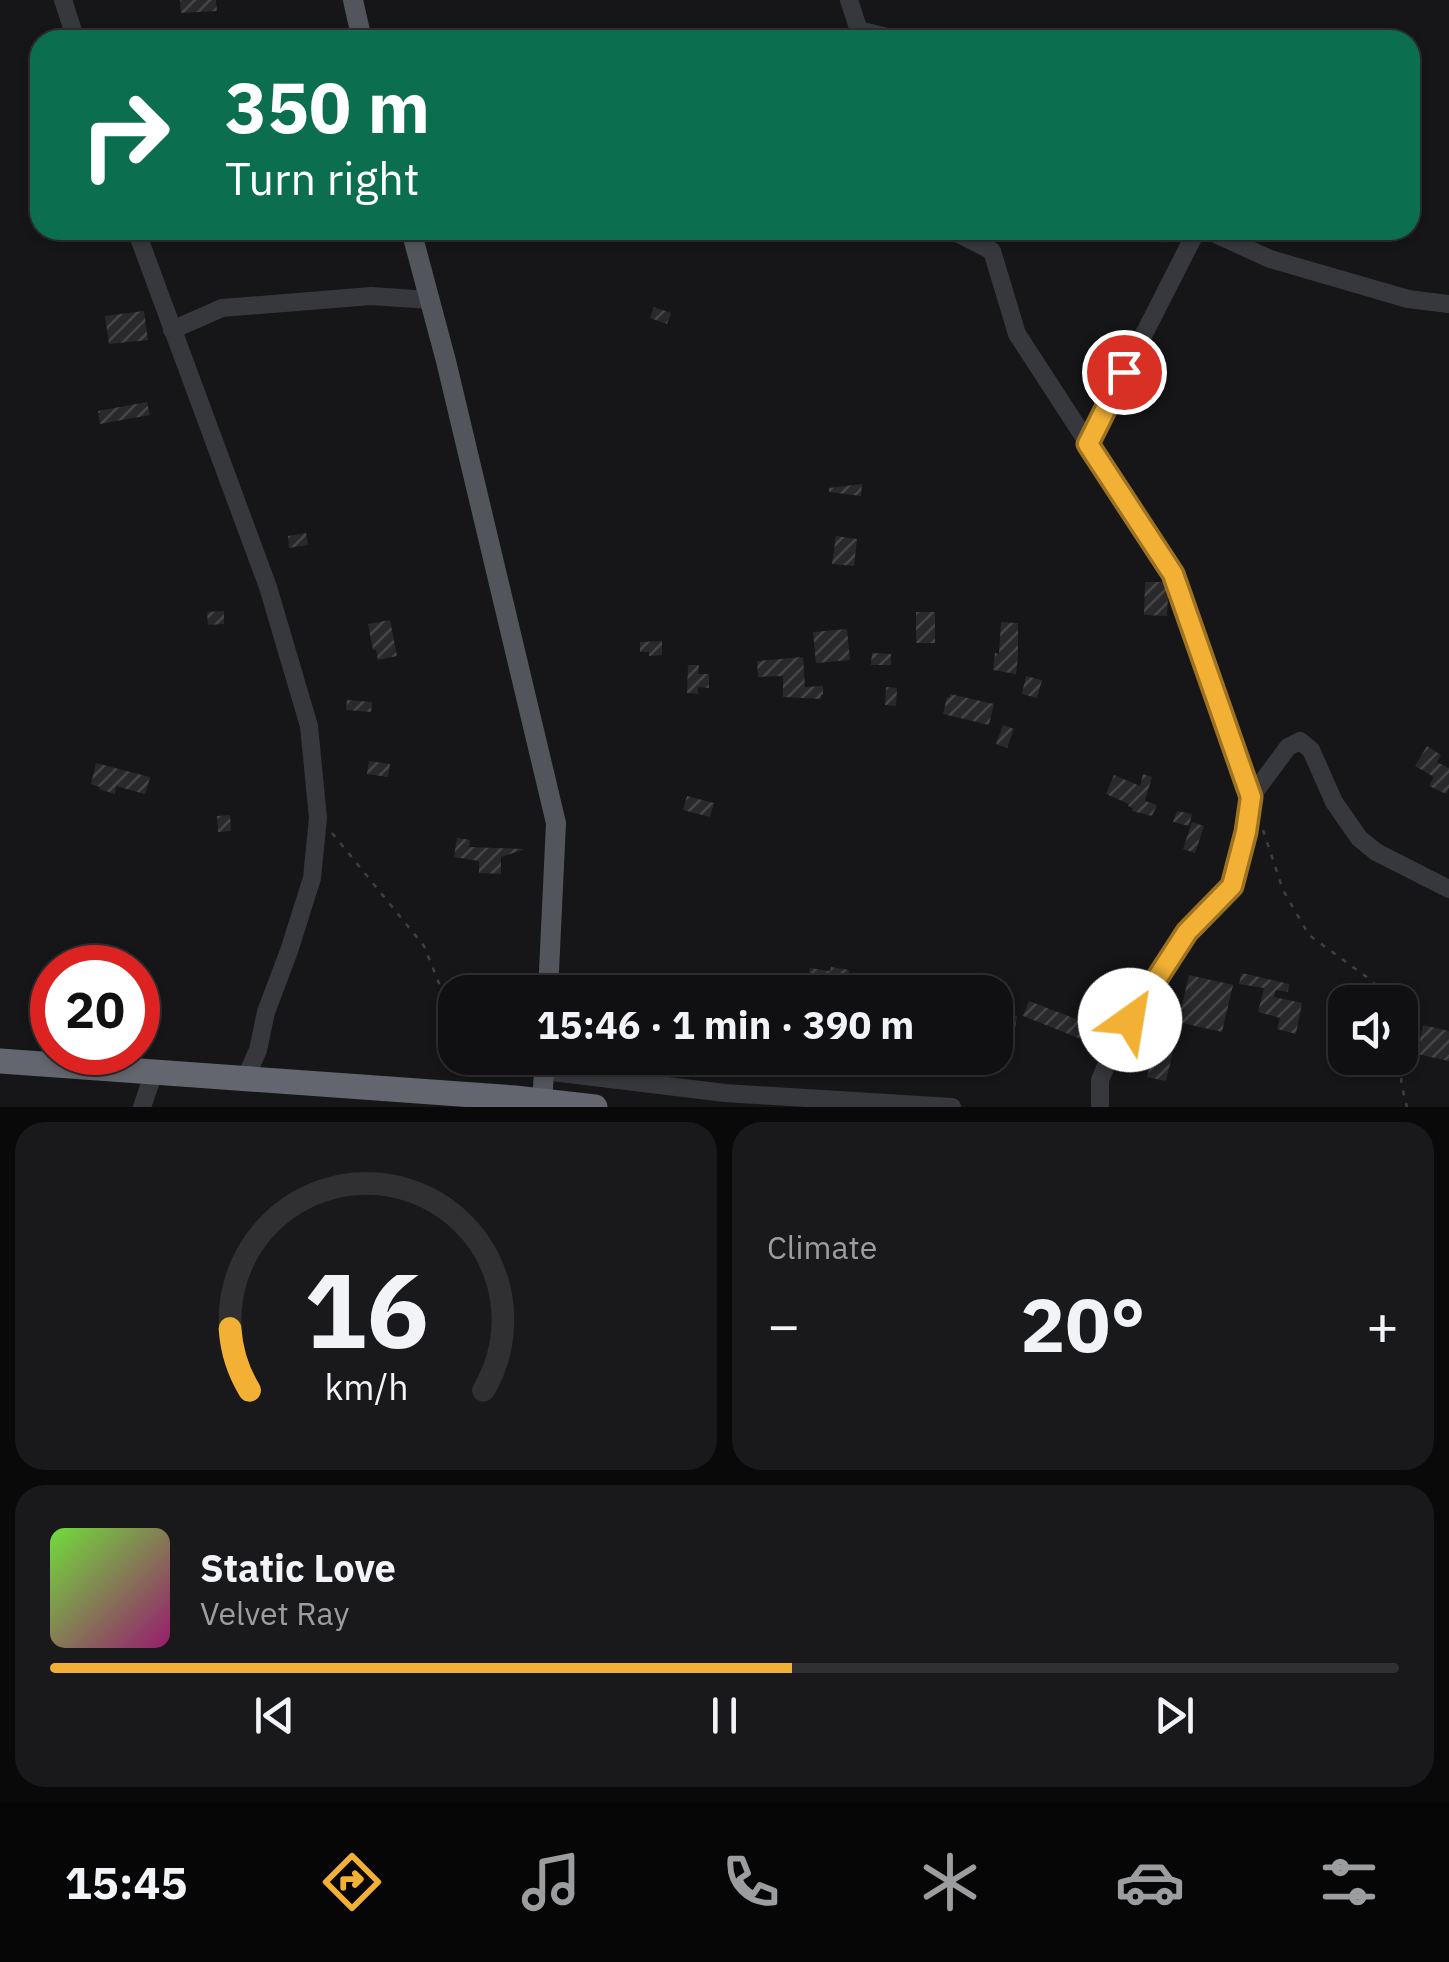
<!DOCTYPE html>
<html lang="en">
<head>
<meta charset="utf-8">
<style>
	:root { --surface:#101012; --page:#19191b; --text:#f1f3f6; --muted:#9c9d9f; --line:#303032; --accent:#f2b134 }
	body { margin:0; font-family:"IBM Plex Sans",sans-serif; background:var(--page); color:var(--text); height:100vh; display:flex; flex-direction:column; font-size:38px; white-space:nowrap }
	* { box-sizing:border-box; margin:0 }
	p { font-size:32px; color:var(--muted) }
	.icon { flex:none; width:55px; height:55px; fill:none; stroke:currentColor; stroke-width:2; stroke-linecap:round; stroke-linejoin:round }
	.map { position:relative; height:1107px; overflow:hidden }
	.details { display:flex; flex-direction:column; gap:15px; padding:15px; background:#09090a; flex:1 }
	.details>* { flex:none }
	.banner { position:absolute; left:30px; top:30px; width:1390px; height:210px; border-radius:30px; box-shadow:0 2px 8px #0004,0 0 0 2px var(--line); background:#0b6e4f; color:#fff; overflow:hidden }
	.buttons { position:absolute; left:1328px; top:985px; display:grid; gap:20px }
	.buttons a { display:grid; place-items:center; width:90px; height:90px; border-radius:20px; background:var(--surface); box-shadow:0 2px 8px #0004,0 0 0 2px var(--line); font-size:50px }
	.speed { position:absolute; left:30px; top:945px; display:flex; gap:20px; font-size:50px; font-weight:700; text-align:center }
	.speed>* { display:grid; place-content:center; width:130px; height:130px; border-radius:50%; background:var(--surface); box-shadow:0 2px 8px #0004,0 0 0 2px var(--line); line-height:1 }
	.speed .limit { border:15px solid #d22; background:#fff; color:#111 }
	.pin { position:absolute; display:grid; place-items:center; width:85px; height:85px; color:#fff; margin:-42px; border:5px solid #fff; border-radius:50%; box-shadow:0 2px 10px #0007 }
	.me { position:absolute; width:110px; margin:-55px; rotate:32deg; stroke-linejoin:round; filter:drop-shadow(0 0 8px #0008) }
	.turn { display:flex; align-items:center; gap:35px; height:210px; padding:0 30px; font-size:45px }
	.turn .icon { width:130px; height:130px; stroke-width:2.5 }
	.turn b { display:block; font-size:70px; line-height:85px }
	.big { font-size:75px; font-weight:800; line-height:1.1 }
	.details .widget { flex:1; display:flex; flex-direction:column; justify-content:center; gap:15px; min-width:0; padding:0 35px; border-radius:30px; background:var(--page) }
	.details .dial { align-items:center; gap:0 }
	.dial svg { height:260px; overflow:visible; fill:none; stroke:var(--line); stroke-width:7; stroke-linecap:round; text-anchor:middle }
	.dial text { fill:var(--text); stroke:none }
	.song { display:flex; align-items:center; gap:30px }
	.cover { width:120px; height:120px; border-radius:15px; background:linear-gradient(135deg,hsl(100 70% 55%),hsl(320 70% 35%)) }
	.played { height:10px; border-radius:5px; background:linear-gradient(90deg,var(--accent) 55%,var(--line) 55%) }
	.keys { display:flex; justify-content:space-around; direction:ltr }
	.heat { display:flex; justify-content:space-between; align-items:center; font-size:55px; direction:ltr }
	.details .tiles { flex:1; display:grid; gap:15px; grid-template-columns:1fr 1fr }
	.widget:last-child { grid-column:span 2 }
	.trip { position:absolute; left:438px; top:975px; width:575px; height:100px; border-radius:30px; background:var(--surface); box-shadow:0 2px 8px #0004,0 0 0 2px var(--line); font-weight:800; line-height:100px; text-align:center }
	.tab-bar { display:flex; height:160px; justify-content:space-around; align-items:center; background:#060607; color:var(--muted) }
	.tab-bar .icon { width:70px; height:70px }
	.tab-bar .active { color:var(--accent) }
	.tab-bar b { font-size:45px; color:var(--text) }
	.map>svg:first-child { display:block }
	.building { fill:url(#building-hatch) }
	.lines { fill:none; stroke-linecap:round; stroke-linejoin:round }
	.path { stroke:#3d3f44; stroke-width:2.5; stroke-dasharray:5 8; stroke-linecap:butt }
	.minor { stroke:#37383d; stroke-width:18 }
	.major { stroke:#53555c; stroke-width:20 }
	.highway { stroke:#63666e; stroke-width:25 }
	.route-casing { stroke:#9d7322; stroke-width:25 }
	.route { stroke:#f2b134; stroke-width:18 }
</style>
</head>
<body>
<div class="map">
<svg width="1449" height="1107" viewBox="0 0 1449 1107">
	<defs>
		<pattern id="building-hatch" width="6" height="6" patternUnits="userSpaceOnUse" patternTransform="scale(2.5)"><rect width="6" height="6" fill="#29292c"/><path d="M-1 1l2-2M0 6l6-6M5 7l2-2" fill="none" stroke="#454548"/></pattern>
	</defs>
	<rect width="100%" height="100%" fill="#161618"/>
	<g class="building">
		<path d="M180,0H216L217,11L181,13Z"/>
		<path d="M1137,230H1170L1163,243Z"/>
		<path d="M654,307L671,313L667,324L650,318Z"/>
		<path d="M144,311L148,340L109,344L105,316Z"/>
		<path d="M147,402L150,415L100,424L98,411Z"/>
		<path d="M862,484L861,496L829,492V488Z"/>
		<path d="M306,533L308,545L289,548L288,536Z"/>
		<path d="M836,536L857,539L854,566L832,564Z"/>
		<path d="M1145,582H1163L1168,596L1167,616L1144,615Z"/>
		<path d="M224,611V624L208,625L207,612Z"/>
		<rect x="916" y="612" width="19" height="31"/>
		<path d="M390,620L397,656L378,660L376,650H373L368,624Z"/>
		<path d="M1001,622L1018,623V657L1016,674L993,670L995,653L999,654Z"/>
		<path d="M847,629L850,660L816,663L813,632Z"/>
		<path d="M662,641V655L649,656V652H640V642Z"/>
		<path d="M872,653L891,654V665H871Z"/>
		<path d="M803,657L805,687L823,686V695H821V699L783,697V676L758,677L757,661Z"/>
		<path d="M688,665H699L698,674H709V688L698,687V694L687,693Z"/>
		<path d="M1026,676L1042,680L1037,698L1022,694Z"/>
		<path d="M886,687L897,688L896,706L885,705Z"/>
		<path d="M950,694L994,704L989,725L943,714L947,697H950Z"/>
		<path d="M347,700L372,702L371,712L346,710Z"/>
		<path d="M1003,725L1014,729L1007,748L996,744Z"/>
		<path d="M1427,746L1441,755L1437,762L1449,768V788L1446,794L1429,786L1434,777L1415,766Z"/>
		<path d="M369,761L390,764L388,777L367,774Z"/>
		<path d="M96,763L150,777L146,792L144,794L116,786L115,794L99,789L100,787L91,784Z"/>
		<path d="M1143,774L1152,777L1145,801L1157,805L1152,816L1132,811L1133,808L1128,806L1129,804L1106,794L1114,775L1140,786Z"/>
		<path d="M687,796L714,803L710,817L683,810Z"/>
		<path d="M1177,811L1192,814L1189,826L1173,822Z"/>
		<path d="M230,815L231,831L218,832L217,816Z"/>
		<path d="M1192,822L1204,826L1195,853L1183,849Z"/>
		<path d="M457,838L470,840L469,847L525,849L501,857V874L479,873V861L454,857Z"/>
		<path d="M831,967L849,970L845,992H806L810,968L830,971Z"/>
		<path d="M1242,973L1289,984L1288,992L1276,990L1274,997L1302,1003L1296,1034L1277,1029L1280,1018L1258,1012L1264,988L1239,984Z"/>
		<path d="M1189,975L1233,985L1222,1032L1178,1022Z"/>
		<path d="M1029,1001L1097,1027L1091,1043L1023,1016Z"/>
		<path d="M1005,1015L1017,1016L1012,1047L1000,1045Z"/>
		<path d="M1161,1023L1179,1027L1166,1081L1147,1077Z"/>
		<path d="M1423,1025L1449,1031V1061L1417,1054Z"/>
		<path d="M1350,1058H1365L1364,1076L1349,1075Z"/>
	</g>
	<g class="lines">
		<g class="path">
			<path d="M1263,830L1283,890L1309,935L1368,978L1394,1002"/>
			<path d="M332,833L424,946L455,1023"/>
			<path d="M1400,1014L1406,1031L1401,1083L1407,1107"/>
			<path d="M466,1058L472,1075"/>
		</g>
		<g class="minor">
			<path d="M63,0L76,40"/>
			<path d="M849,0L862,40"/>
			<path d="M859,30L899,40"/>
			<path d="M136,230L268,587L309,726L318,818L312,878L289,951L266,1012L258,1050L246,1077"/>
			<path d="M951,230L992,251L1017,334L1173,574L1251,797L1246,832L1231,886L1187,932L1146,993L1114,1047L1100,1080V1107"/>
			<path d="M1207,230L1270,259L1408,299L1449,304"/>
			<path d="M172,330L222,308L371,296L430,300"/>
			<path d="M1088,444L1197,230"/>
			<path d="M1251,797L1288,747L1300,741L1311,750L1334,802L1359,838L1376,852L1449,889"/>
			<path d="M544,1071L725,1093L952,1107"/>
			<path d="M142,1107L154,1072"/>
		</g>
		<g class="major">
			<path d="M353,0L362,40"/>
			<path d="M411,230L446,361L556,823L548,992"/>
			<path d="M542,1102L545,1058"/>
		</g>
		<path class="highway" d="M0,1061L515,1098L595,1107"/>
	</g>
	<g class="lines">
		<defs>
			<path id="route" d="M1124,372L1088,444L1173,574L1251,797L1246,832L1232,886L1187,932L1130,1020"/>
		</defs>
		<use href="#route" class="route-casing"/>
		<use href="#route" class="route"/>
	</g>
</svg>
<div class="buttons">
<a><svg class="icon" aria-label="sound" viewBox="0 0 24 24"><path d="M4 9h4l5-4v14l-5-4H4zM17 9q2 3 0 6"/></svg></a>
</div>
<div class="speed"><div class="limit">20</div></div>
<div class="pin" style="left:1124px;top:372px;background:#d93025"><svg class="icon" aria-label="arrive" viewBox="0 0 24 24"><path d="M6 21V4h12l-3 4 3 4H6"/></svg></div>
<svg class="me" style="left:1130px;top:1020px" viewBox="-20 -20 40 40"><circle r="19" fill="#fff"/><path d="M0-13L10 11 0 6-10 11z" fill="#f2b134"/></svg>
<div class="trip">15:46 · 1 min · 390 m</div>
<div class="banner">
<div class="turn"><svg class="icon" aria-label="right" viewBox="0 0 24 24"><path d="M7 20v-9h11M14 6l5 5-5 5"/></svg><div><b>350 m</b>Turn right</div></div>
</div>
</div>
<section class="details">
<div class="tiles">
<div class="widget dial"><svg viewBox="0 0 100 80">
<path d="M14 69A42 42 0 1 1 86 69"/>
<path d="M14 69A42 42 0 0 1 8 50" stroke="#f2b134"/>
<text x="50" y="56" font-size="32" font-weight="700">16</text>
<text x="50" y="72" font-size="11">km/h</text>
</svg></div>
<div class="widget"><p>Climate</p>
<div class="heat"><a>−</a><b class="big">20°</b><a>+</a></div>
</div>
<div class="widget">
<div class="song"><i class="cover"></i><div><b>Static Love</b><p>Velvet Ray</p></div></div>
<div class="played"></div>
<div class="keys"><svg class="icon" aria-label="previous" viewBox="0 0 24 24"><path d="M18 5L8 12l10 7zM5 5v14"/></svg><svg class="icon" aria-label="pause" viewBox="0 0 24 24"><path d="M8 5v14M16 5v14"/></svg><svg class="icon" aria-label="next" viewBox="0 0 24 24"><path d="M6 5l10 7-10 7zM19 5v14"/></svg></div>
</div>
</div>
</section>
<nav class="tab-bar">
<b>15:45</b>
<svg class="icon active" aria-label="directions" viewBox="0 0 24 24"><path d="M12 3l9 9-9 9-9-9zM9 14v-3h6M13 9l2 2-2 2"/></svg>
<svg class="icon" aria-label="music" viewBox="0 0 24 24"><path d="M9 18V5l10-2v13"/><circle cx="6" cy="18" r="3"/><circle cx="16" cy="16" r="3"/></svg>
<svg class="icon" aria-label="phone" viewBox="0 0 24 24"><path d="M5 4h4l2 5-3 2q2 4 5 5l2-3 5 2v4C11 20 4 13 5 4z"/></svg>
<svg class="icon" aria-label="climate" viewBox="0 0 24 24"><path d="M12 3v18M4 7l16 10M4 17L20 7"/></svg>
<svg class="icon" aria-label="car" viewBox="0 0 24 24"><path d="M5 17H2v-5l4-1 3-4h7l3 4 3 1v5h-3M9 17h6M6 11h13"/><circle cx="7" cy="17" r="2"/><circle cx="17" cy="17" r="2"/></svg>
<svg class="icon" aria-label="filters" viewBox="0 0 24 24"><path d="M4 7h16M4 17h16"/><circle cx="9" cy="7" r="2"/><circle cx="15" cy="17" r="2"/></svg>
</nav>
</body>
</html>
